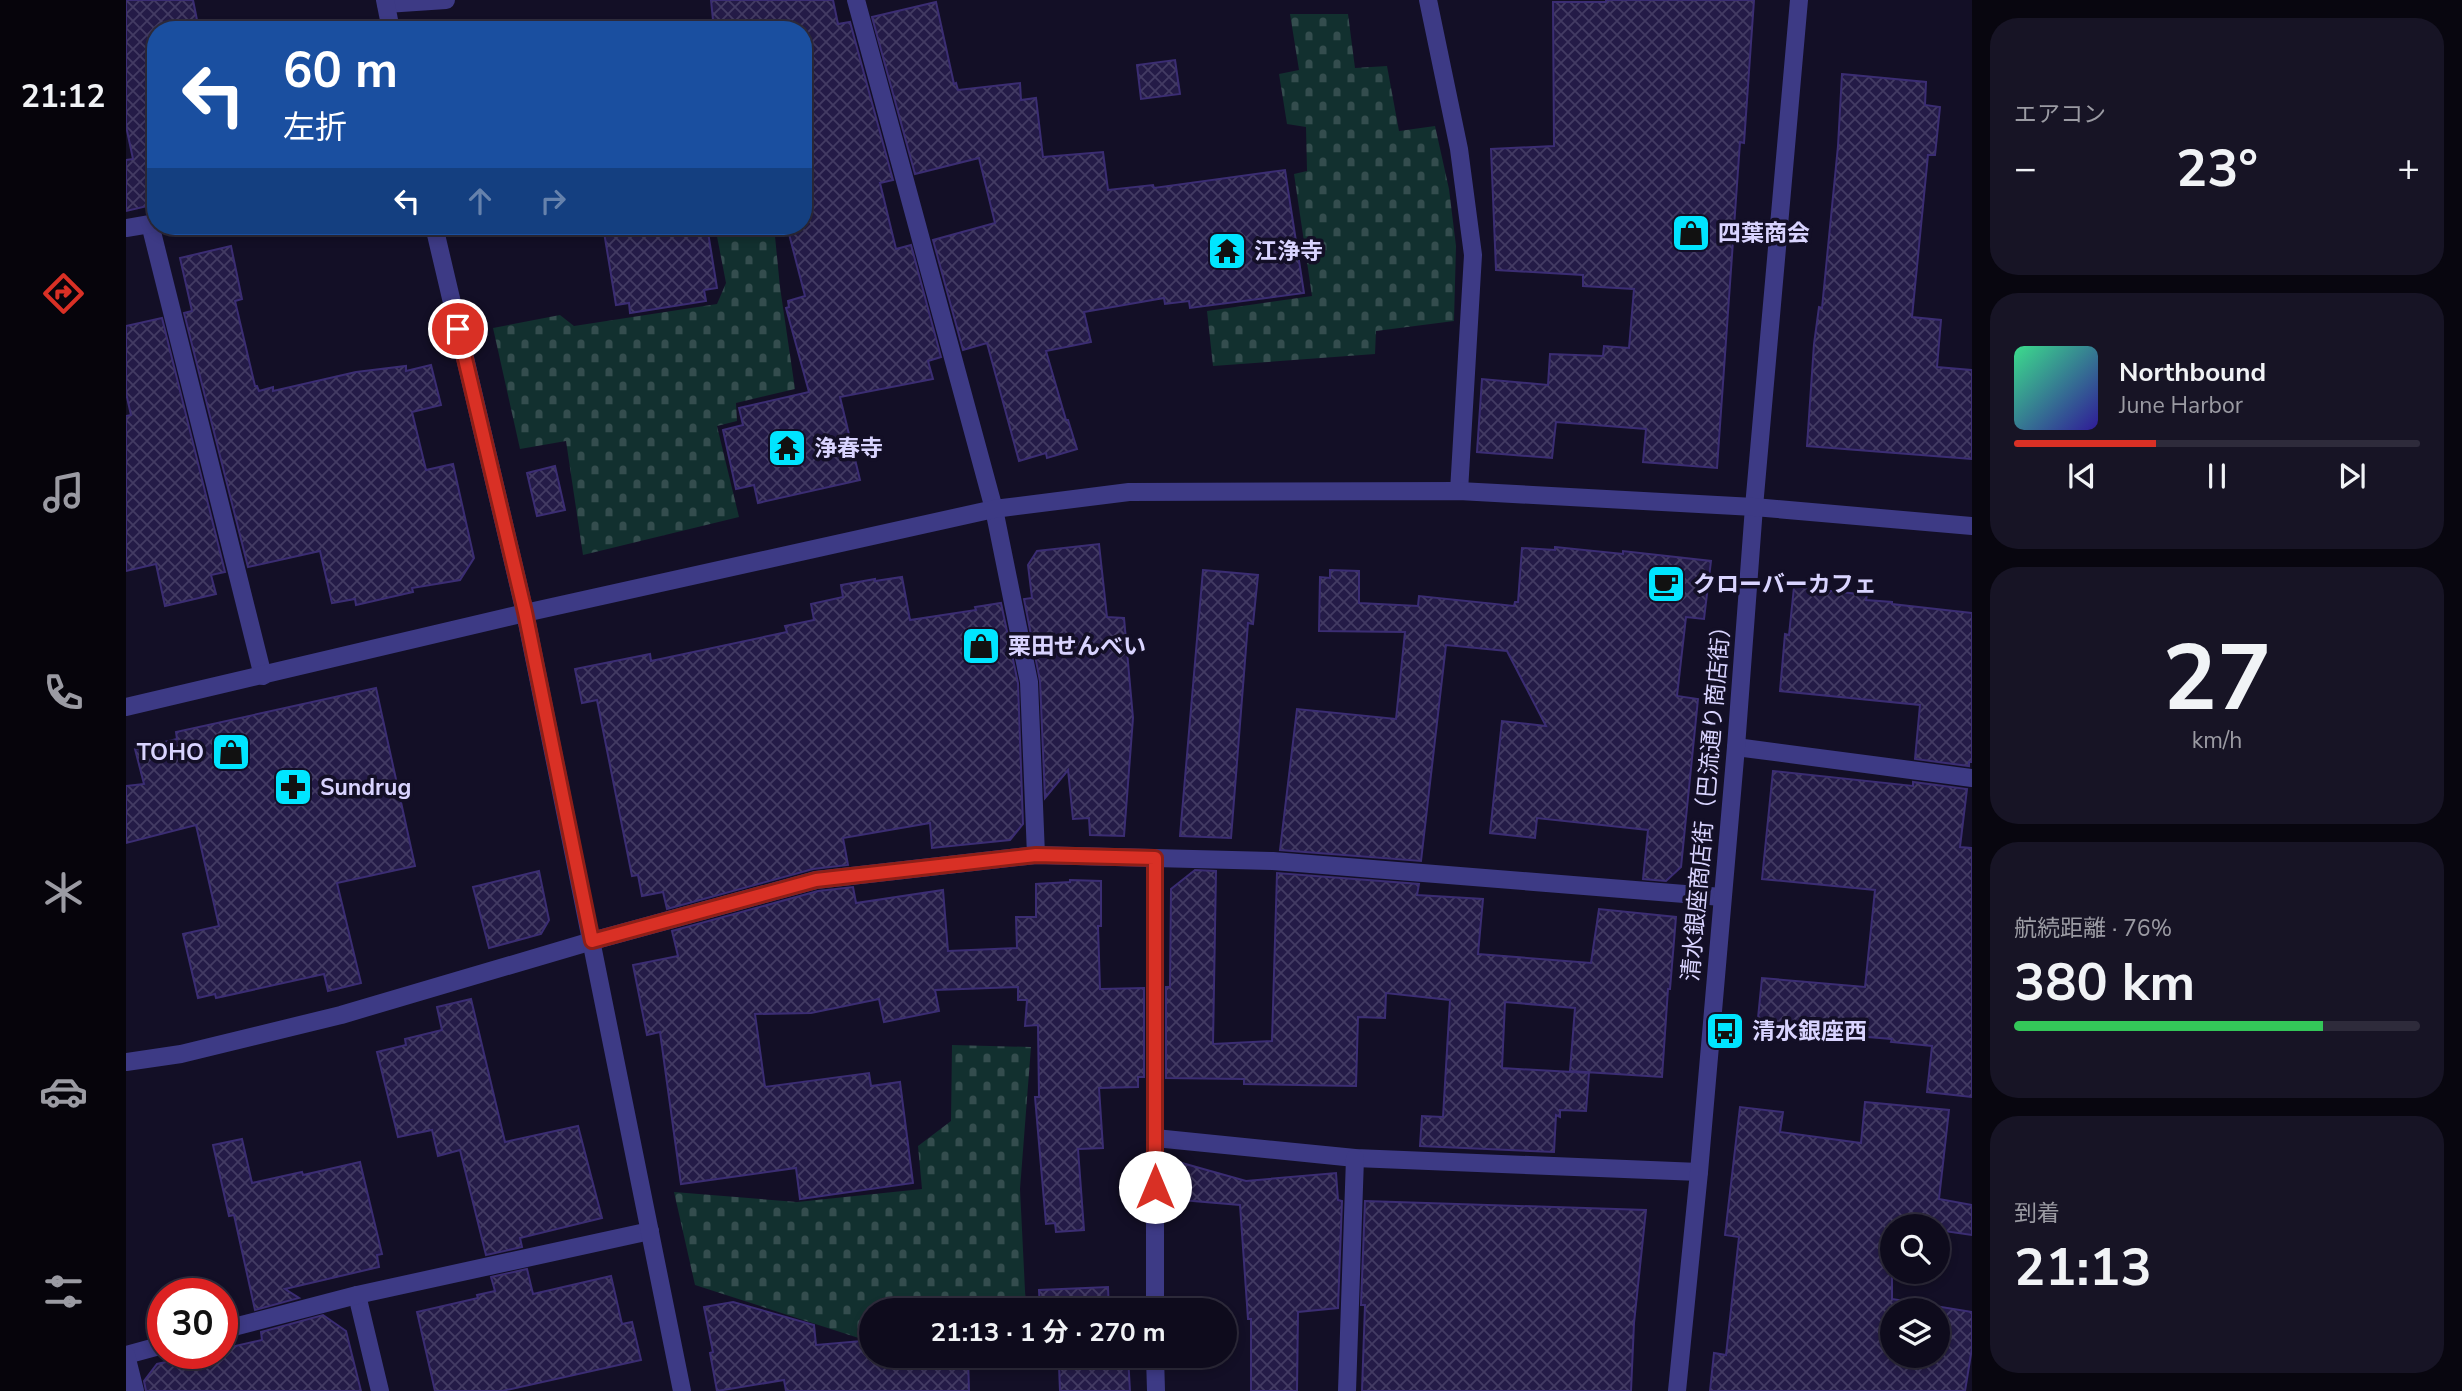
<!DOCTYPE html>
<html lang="ja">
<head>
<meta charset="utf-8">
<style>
	:root { --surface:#0e0b1c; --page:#171425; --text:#f1f3f6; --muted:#9b9ba3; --line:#2e2b3b; --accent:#d93025 }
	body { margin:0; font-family:"Nunito Sans","Noto Sans JP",sans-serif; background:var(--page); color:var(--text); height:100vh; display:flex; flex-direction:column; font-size:26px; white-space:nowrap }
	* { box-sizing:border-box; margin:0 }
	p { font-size:23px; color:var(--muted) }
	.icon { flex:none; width:38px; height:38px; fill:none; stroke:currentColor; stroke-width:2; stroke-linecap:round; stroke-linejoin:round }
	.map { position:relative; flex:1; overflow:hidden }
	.side { display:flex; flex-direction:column; gap:18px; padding:18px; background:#08060f; width:490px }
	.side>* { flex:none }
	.top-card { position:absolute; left:21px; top:21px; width:665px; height:214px; border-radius:28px; box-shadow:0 4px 10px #0003,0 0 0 2px var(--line); background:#1a4fa0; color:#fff; overflow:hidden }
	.buttons { position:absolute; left:1754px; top:1214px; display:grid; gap:14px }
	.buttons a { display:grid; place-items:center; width:70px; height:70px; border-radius:50%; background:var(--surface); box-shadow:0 4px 10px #0003,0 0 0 2px var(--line); font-size:35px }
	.speed { position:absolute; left:21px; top:1278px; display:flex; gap:14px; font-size:35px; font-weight:700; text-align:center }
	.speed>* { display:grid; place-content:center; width:91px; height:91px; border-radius:50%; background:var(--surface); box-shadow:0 4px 10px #0003,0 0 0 2px var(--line); line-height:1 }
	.speed .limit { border:10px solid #d22; background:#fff; color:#111 }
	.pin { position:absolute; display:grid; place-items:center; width:60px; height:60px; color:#fff; margin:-30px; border:4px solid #fff; border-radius:50%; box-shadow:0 2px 7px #0007 }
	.me { position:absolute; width:77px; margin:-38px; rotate:0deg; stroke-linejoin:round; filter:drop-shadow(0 0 5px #0008) }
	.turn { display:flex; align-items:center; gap:24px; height:147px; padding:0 21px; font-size:32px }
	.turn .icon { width:91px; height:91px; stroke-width:2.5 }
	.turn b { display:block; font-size:49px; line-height:60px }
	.lanes { display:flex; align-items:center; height:66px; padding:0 21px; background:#0003; justify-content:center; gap:35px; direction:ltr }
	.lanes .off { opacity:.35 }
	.big { font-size:52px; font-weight:700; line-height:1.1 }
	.side .card { flex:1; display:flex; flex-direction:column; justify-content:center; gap:10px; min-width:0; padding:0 24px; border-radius:28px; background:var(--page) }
	.side .dial { align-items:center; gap:0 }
	.dial b { font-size:91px; line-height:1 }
	.song { display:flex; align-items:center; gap:21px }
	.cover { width:84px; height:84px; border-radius:10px; background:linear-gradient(135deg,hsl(150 70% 55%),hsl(250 70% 35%)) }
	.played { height:7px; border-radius:4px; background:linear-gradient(90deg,var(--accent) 35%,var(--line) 35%) }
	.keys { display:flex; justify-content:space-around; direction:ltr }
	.heat { display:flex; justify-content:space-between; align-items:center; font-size:38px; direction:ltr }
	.charge { height:10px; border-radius:5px; background:linear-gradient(90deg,#34c759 76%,var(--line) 0) }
	.trip { position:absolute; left:733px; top:1298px; width:378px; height:70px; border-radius:35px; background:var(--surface); box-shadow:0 4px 10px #0003,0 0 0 2px var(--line); font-weight:700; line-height:70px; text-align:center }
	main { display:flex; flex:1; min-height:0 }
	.dock { display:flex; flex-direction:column; width:126px; justify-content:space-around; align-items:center; background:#06040b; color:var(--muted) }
	.dock .icon { width:49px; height:49px }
	.dock .selected { color:var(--accent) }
	.dock b { font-size:32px; color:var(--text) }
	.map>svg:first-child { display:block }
	.cemetery { fill:url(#cemetery-stones) }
	.building { fill:url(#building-cross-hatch); stroke:#3b2d73; stroke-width:2; fill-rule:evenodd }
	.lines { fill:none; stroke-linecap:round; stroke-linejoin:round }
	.minor { stroke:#3d3a85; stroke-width:18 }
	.tertiary { stroke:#3d3a85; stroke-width:18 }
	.route-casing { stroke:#8d1f18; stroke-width:18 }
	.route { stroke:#d93025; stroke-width:12 }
	.labels { text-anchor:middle; stroke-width:7; stroke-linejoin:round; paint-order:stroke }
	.poi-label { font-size:23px; font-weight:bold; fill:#d9d4ff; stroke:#130f26; text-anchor:start }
	.street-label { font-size:23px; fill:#d9d4ff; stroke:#130f26 }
</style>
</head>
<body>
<main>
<nav class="dock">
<b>21:12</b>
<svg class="icon selected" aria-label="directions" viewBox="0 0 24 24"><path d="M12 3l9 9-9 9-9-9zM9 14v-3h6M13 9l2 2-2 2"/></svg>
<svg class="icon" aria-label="music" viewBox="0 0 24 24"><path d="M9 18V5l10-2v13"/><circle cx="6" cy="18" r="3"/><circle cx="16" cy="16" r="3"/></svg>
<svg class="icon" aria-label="phone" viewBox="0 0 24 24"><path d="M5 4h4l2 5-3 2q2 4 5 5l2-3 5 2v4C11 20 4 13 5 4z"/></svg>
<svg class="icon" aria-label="climate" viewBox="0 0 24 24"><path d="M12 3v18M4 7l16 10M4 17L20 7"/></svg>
<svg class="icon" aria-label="car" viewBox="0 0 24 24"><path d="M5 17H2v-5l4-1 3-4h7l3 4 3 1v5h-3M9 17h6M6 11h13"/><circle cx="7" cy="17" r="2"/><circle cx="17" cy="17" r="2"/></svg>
<svg class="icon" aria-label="filters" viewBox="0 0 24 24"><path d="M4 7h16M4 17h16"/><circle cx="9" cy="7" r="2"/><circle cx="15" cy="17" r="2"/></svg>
</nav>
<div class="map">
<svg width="1846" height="1391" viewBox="0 0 1846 1391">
	<defs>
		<pattern id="cemetery-stones" width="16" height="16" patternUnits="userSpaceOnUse" patternTransform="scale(1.75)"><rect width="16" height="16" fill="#12302f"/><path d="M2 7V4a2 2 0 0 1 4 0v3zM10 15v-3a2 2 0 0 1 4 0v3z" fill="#344d4e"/></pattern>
		<pattern id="building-cross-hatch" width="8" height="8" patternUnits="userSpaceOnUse" patternTransform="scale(1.75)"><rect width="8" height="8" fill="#241b47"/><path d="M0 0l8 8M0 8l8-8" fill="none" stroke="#433b63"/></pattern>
	</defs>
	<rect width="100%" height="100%" fill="#130f26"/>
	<g class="cemetery">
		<path d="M1164,14H1222L1229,68L1261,66L1273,131L1309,126L1323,189L1330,246L1328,321L1250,331L1249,354L1087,366L1081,311L1186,296L1168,174L1181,171L1180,127L1161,124L1153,74L1173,70Z"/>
		<path d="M589,226H648L654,287L669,389L610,403L611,421L591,426L613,517L457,555L440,441L394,449L367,328L434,315L448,326L591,304L600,283Z"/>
		<path d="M826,1045L905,1047L894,1189L900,1311H746L745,1342L569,1285L548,1192L671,1202L796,1189L792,1146L825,1121Z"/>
	</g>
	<g class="building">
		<path d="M0,0H67L73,30H30V204L0,211V160L7,159L0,126Z"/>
		<path d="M585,0H707L712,24L724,22L767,180L754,183L770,249L785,245L815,357L802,361L807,379L714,397L734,480L632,503L628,485L610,489L597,430L617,425L613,408L683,392L660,308L663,307L662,301L679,296L661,226H677V30H588Z"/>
		<path d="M1480,0H1628L1618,143L1614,142L1591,468L1517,462L1520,429L1430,422L1426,458L1351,452L1356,379L1422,385L1424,354L1477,356L1478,346L1503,348L1508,289L1457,286V275L1370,270L1365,149L1428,146L1427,2H1480Z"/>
		<path d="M810,2L828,84L830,83L832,90L894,83L895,100L910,98L917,157L977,152L982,190L1027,185L1028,188L1159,170L1178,293L1064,308L1063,301L1039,304L1038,298L958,312L965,342L920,351L940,420H942L951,449L921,458L920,453L893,461L861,343L837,350L807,240L869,223L853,158L789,174L746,17Z"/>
		<path d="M1049,60L1054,94L1015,99L1011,65Z"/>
		<path d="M1716,74L1800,82L1799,105L1814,107L1809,155H1802L1786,317L1815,320L1811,367L1846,370V459L1681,446L1688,344L1693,307L1696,308L1712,146Z"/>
		<path d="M477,226H581L591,288L578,290L580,301L504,313L503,303L490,305Z"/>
		<path d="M105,246L116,299L109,301L129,386H131L133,391L147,387V391L230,372L280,366V371L305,365L315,405L286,412L300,470L327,464L348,558L334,580L286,588L287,592L230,605L229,599L206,603L194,551L122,567L58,313L66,311L54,258Z"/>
		<path d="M36,318L99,572L85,575L90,594L39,606L30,564L0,571V416L5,415L0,393V326Z"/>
		<path d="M429,466L439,510L411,516L401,473Z"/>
		<path d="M973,544L981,617L998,618L1007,718L998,836L964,835L963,818L947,819L942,770L919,798L914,681L898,599L906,598L902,565L911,551Z"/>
		<path d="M1429,547L1497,554V551L1585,561L1578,619L1560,617L1551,696L1572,699L1555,867L1540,881L1517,879L1522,830L1411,818L1409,838L1364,833L1376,721L1420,726L1381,651L1320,645L1295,861L1154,850L1171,709L1270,719L1279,632L1193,631L1194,577L1204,578V570L1233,571V603L1292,606L1293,596L1388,606L1389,602H1392L1396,548L1429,550Z"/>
		<path d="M1077,570L1132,575L1127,624L1122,623L1105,838L1054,836Z"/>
		<path d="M776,577L784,620L850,610L849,607L875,603L892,683L897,824L884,840L806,848L804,823L717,838L722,865L687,869L541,909L537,892L516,896L512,875L506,876L471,700L456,703L449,669L524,654L525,661L661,632L659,626L688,620L685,604L717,597L715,585L749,579V581Z"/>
		<path d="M1668,587L1741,595L1740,600L1766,602V604L1846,613V762H1843V766L1789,759L1794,705L1654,691L1659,634L1663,635Z"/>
		<path d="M250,688L289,866L211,883L235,983L202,991L198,974L90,998L89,994L72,998L57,934L93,926L70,825L0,843V786L18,784L9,749L51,739L50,732Z"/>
		<path d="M1647,771L1787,786V782L1841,789L1834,847L1846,848V1097L1801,1092L1806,1046L1765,1042L1766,1039L1631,1028L1636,978L1739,987L1749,890L1636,879Z"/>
		<path d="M1069,870L1090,871L1087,1044L1146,1041L1151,873L1293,884L1291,895L1357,899L1352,954L1465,963L1473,909L1550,917L1544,989H1542L1536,1077L1444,1071L1449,1008L1379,1002L1376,1068L1463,1073L1460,1111L1434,1110V1117L1430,1115L1428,1152L1294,1146L1296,1116L1317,1117L1324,1000L1260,993L1259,1018L1232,1017L1230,1086L1118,1084V1079L1040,1078V987H1044L1045,889Z"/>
		<path d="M413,871L423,920L415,934L363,948L347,887Z"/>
		<path d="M944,880L975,881V926H972L974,989L1018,988V1077H1012V1087L973,1088L977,1148L952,1149L958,1230L930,1232L929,1223L920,1224L909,1097H913L912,1025L899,1026L901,1000H892V987L809,990L813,1011L758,1022L753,999L685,1013L629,1014L639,1087L743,1073L745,1086L774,1082L787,1183L674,1199L670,1168L555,1184L534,1032L521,1035L507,965L552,956L546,931L692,891L727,887L730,903L817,890L822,951L891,948L890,917H910V884L944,882Z"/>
		<path d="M345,999L379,1142L452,1126L476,1218L394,1238L396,1247L360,1255L334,1150L312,1156L306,1130L272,1137L251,1052L280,1045L279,1039L316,1030L311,1007Z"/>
		<path d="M1739,1102L1823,1110L1813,1199L1846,1205V1235L1811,1230V1227L1766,1224V1299L1846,1312V1348L1839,1391H1584L1588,1353L1600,1355L1613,1237L1599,1235L1614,1107L1657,1112L1654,1132L1735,1143ZM1766,1311H1811V1356H1766Z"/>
		<path d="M116,1139L126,1183L176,1172L177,1175L234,1162L256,1254L251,1255L253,1267L159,1289L173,1298L129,1310L108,1215L103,1216L87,1145Z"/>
		<path d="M1056,1163L1120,1181L1210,1173L1212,1200L1216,1201L1212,1308L1172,1312L1171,1391H1125V1319H1122L1114,1205L1056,1200Z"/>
		<path d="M1239,1201L1520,1210L1508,1323L1505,1391H1236L1239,1305H1235Z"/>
		<path d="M401,1269L407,1294L485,1276L496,1324L506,1322L515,1360L376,1391H309L291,1312L352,1298L351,1295L369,1291L365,1277Z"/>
		<path d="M982,1287L983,1311H914L913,1290Z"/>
		<path d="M607,1302L688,1325L690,1345L735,1341V1346L744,1345L745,1356H842L843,1391H660L658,1380L591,1391L584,1353L587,1352L578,1307Z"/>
		<path d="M197,1315L220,1331L235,1391H20L18,1381L31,1364L81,1353H96V1349L136,1340L135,1332Z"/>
		<path d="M915,1356H1002L1004,1391H934L933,1366L916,1368Z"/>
	</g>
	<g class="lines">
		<g class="minor">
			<path d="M730,0L868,509L903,682L910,855"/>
			<path d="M1302,0L1333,149L1347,255L1333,491"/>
			<path d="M260,4L320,0"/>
			<path d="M24,224L137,676"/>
			<path d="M0,228L30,223"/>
			<path d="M1610,747L1846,778"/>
			<path d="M0,1062L55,1054L215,1015L466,941L690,880L910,855L1147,861L1596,897"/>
			<path d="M1029,1138L1229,1158L1573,1172"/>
			<path d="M231,1295L254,1391"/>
			<path d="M1029,1311V858"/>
			<path d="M96,1330L231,1295L524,1231"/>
			<path d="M0,1355L37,1345"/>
			<path d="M0,1355L9,1391"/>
			<path d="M1029,1356L1030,1391"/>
			<path d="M1221,1391L1229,1158"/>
			<path d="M1551,1391L1573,1172L1610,747L1628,507L1673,0"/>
		</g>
		<g class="tertiary">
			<path d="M259,0L265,30"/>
			<path d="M308,226L399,613L556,1391"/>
			<path d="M0,707L399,613L868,509L1003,492L1333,491L1628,507L1846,526"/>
		</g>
	</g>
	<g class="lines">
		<defs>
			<path id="route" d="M332,329L399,612L466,941L690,880L910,855L1029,858V1187"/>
		</defs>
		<use href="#route" class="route-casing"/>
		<use href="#route" class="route"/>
	</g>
	<defs>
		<symbol id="shop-square" viewBox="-11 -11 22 22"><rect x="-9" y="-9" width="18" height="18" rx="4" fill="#00e5ff" stroke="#130f26"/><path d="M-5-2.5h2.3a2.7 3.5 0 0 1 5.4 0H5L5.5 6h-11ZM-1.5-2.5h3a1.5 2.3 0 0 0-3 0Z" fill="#111"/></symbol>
		<symbol id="temple-square" viewBox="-11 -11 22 22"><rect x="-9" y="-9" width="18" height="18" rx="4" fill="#00e5ff" stroke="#130f26"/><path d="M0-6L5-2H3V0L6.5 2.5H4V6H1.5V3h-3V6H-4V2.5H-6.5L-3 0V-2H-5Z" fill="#111"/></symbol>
		<symbol id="cafe-square" viewBox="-11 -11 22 22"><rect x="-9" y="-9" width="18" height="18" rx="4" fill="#00e5ff" stroke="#130f26"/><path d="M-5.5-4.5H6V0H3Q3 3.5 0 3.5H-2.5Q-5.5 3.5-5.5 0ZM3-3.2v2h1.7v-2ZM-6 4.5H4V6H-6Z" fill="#111"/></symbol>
		<symbol id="pharmacy-square" viewBox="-11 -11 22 22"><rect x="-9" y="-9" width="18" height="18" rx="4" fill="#00e5ff" stroke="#130f26"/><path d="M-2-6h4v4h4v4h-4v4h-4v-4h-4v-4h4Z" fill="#111"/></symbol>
		<symbol id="bus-square" viewBox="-11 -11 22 22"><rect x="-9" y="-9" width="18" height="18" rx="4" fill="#00e5ff" stroke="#130f26"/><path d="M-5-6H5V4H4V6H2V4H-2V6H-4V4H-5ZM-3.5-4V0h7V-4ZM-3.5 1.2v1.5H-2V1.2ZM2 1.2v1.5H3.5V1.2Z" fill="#111"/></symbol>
	</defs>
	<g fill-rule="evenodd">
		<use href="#shop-square" x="1543" y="211" width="44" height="44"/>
		<use href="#temple-square" x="1079" y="229" width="44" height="44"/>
		<use href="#temple-square" x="639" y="426" width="44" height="44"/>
		<use href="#cafe-square" x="1518" y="562" width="44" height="44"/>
		<use href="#shop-square" x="833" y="624" width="44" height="44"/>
		<use href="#shop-square" x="83" y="730" width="44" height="44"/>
		<use href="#pharmacy-square" x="145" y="765" width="44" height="44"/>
		<use href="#bus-square" x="1577" y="1009" width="44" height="44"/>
	</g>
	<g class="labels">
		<g class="poi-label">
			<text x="1592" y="241">四葉商会</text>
			<text x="1128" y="259">江浄寺</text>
			<text x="688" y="456">浄春寺</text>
			<text x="1567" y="592">クローバーカフェ</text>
			<text x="882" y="654">栗田せんべい</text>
			<text x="78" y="760" text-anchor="end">TOHO</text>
			<text x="194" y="795">Sundrug</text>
			<text x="1626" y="1039">清水銀座西</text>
		</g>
		<g class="street-label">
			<text transform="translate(1580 798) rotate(-85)" y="8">清水銀座商店街（巴流通り商店街）</text>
		</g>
	</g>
</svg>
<div class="buttons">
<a><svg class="icon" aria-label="search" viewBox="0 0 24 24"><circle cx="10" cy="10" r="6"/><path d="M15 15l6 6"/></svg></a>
<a><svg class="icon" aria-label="layers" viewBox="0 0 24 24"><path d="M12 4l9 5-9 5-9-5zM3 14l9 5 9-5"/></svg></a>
</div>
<div class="speed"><div class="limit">30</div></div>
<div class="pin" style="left:332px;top:329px;background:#d93025"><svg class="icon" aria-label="arrive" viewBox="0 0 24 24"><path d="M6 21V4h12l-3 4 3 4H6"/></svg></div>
<svg class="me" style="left:1029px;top:1187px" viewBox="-20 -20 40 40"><circle r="19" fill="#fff"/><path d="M0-13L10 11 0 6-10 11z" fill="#d93025"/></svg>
<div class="trip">21:13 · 1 分 · 270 m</div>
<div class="top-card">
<div class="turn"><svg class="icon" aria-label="left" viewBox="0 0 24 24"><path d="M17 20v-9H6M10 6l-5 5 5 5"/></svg><div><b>60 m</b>左折</div></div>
<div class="lanes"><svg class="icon" aria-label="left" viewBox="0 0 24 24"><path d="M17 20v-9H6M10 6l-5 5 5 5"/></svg><svg class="icon off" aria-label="ahead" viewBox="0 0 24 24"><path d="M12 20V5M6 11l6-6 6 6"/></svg><svg class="icon off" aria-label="right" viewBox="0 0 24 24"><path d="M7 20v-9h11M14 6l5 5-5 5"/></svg></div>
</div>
</div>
<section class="side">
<div class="card"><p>エアコン</p>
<div class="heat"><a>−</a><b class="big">23°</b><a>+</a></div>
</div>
<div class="card">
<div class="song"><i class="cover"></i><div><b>Northbound</b><p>June Harbor</p></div></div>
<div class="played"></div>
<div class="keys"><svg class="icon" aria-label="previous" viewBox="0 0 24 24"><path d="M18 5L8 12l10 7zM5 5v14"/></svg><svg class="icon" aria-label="pause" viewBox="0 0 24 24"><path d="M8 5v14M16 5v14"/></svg><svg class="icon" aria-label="next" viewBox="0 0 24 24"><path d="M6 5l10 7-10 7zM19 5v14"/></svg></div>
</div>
<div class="card dial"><b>27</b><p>km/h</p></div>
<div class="card"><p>航続距離 · 76%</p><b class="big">380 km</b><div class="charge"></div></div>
<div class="card"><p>到着</p><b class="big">21:13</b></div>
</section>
</main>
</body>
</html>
